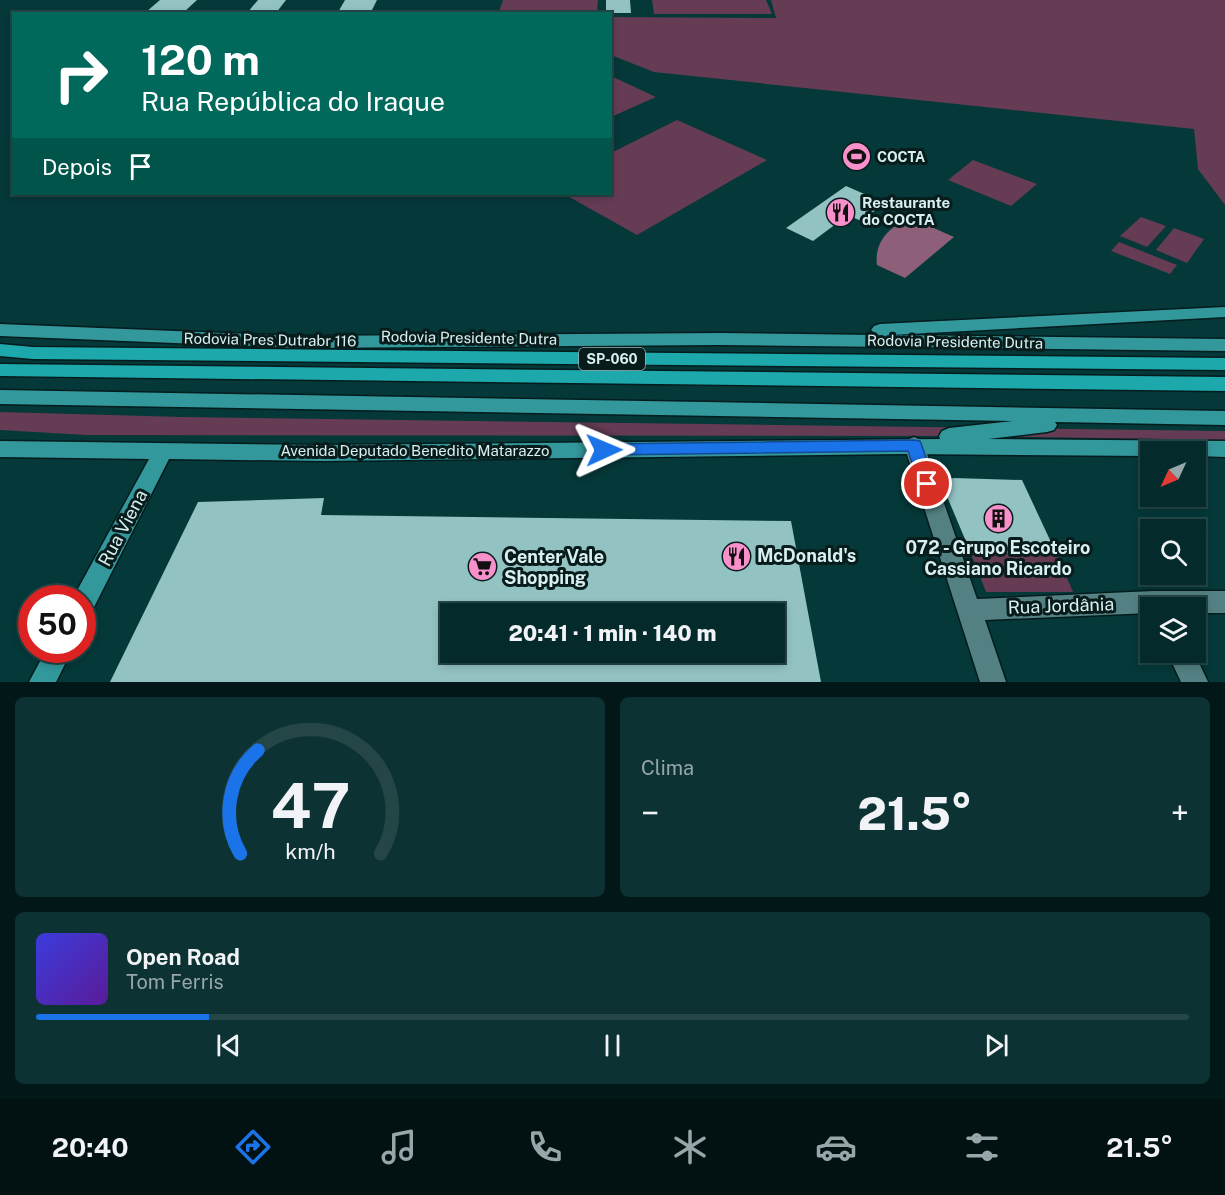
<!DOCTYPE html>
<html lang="pt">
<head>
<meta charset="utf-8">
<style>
	:root { --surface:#042a2b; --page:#0d3233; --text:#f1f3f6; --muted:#97a7a9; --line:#254647; --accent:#1a73e8 }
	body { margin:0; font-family:"Public Sans",sans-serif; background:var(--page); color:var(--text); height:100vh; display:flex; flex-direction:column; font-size:22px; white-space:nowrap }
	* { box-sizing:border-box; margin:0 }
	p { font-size:20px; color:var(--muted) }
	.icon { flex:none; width:33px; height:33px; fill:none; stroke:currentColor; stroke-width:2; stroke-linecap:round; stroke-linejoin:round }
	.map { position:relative; height:682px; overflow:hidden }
	.details { display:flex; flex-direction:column; gap:15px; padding:15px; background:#021718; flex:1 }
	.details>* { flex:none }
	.guide { position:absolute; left:12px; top:12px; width:600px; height:183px; border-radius:0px; box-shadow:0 3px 9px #0003,0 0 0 2px var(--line); background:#00695c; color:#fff; overflow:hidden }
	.needle { width:39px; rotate:226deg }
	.fabs { position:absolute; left:1140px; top:441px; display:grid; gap:12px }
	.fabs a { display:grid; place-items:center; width:66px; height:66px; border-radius:0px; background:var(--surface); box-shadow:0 3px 9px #0003,0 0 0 2px var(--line); font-size:30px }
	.speed { position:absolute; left:18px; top:585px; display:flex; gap:12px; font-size:30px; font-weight:700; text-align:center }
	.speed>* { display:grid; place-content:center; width:78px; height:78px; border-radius:50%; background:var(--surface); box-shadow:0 3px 9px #0003,0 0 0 2px var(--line); line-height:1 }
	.speed .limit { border:9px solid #d22; background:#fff; color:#111 }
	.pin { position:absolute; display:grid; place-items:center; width:51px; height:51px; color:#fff; margin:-26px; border:3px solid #fff; border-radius:50%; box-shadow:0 2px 6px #0007 }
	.me { position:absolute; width:66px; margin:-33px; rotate:89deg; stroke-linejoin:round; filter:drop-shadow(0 0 4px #0008) }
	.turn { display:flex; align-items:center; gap:21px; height:126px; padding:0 30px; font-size:27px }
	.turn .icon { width:78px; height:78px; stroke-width:2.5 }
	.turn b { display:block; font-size:42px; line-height:51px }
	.then { display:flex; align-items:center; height:57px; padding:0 30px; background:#0003; gap:12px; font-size:22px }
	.big { font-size:45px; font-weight:800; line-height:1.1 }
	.details .widget { flex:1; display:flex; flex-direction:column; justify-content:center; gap:9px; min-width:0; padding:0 21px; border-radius:9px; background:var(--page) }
	.details .dial { align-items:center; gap:0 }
	.dial svg { height:156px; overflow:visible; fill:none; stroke:var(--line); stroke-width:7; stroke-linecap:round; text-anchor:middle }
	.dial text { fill:var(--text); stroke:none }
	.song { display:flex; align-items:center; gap:18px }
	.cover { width:72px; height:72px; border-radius:9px; background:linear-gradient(135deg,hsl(240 70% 55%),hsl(270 70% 35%)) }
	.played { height:6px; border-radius:3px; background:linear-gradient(90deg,var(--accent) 15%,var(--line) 15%) }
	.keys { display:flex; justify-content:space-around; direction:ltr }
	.heat { display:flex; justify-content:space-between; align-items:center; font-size:33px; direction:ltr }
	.details .tiles { flex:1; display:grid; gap:15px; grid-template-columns:1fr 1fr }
	.widget:last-child { grid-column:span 2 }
	.trip { position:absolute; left:440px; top:603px; width:345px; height:60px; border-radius:0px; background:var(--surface); box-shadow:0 3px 9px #0003,0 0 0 2px var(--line); font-weight:800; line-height:60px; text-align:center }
	.dock { display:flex; height:96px; justify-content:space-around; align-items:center; background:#021111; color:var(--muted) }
	.dock .icon { width:42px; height:42px }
	.dock .current { color:var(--accent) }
	.dock b { font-size:27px; color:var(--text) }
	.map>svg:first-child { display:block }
	.green { fill:#653c54 }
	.water { fill:#8e5f79 }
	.building { fill:#93c2c3; fill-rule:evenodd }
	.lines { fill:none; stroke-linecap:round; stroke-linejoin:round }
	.minor-casing { stroke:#041c1d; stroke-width:3 }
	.major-casing { stroke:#041c1d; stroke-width:3 }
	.highway-casing { stroke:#041c1d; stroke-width:3 }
	.minor { fill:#538183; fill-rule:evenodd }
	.major { fill:#33989c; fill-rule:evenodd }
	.highway { fill:#1da8ac; fill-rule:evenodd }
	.route { fill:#1a73e8; stroke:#114b97; stroke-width:1.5 }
	.labels { text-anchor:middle; stroke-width:6; stroke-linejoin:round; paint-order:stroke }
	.far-poi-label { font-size:14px; font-weight:bold; fill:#d8f0f1; stroke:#091c1c; text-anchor:start }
	.shield { fill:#091c1c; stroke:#9ab0b1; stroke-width:1.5 }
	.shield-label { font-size:14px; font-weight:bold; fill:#d8f0f1 }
	.poi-label { font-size:15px; font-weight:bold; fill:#d8f0f1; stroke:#091c1c; text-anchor:start }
	.street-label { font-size:15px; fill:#d8f0f1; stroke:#091c1c }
	.near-street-label { font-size:18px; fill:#d8f0f1; stroke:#091c1c }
	.near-poi-label { font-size:18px; font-weight:bold; fill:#d8f0f1; stroke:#091c1c; text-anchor:start }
</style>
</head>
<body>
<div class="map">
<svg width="1225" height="682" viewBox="0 0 1225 682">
	<rect width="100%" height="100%" fill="#053839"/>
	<g class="green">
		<path d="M503,0H598L597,13L499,11Z"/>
		<path d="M652,0H766L772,14H654Z"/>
		<path d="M771,0H1225V205L1198,169L1194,129L654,72L611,55V17L776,18Z"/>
		<path d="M611,76L656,97L611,117Z"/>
		<path d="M677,120L767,160L637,235L564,194H610L611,153Z"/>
		<path d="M973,160L1037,184L1011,206L948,180Z"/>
		<path d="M1141,217L1166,226L1147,247L1120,236Z"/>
		<path d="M1174,228L1204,239L1187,263L1156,250Z"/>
		<path d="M1119,242L1177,265L1170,274L1111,251Z"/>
		<path d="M0,412L182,417L1225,431V440L963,436L87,435L0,430Z"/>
		<path d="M970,551L1057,555L1073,592H986Z"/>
	</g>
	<path class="water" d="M911,218L954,237L905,278L877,265C874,241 890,226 911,218Z"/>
	<g class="building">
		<path d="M160,0H197L184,12H146Z"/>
		<path d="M258,0H286L276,13H247Z"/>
		<path d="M345,0H377L370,14H337Z"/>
		<path d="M606,0H630L631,13H606Z"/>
		<path d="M846,186L885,203L861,221L848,215L813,241L786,228Z"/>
		<path d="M954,478L1022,480L1057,555L970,551L943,487L946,480Z"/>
		<path d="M324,498L321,515L791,521L821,682H110L198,502ZM450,614H774V652H450Z"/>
	</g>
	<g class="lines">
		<defs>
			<g id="minor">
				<path d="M914,437L921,440L924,445L977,599L1153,591H1225V613H1196V608H1150V613L985,620L1006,682H980L904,445L907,440Z"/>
				<path d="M1167,652H1194L1208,682H1181Z"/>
			</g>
			<g id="major">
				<path d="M1225,307V317L891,335L1225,339V351L720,345L298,348L0,336V324L298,336L720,333L877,335L871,330L874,326L880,324Z"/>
				<path d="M0,390L1225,411V425L1055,422L1057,425L1054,430L1047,432L988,439L1225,441V457L1196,456V452H1150V456L903,454L323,461L169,459L91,613L82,616V598H73L149,459L0,457V441L323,445L940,439L939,436L942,431L949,428L1013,421L0,404Z"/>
				<path d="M46,650H72L56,682H29Z"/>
			</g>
			<g id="highway">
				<path d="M0,344L33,347L1225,358V370L33,359L0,356Z"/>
				<path d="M0,364L1225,377V391L0,376Z"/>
			</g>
		</defs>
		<use href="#minor" class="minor-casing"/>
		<use href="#major" class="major-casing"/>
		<use href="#highway" class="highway-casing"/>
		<use href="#minor" class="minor"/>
		<use href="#major" class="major"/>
		<use href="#highway" class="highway"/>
	</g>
	<path class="route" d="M914,440L920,441L922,446L935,484L933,488L927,490L921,488L919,484L908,451L604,455L598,454L596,450L598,445L604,444Z"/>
	<defs>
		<symbol id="stadium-disc" viewBox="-11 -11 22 22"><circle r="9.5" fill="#f890cc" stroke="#091c1c"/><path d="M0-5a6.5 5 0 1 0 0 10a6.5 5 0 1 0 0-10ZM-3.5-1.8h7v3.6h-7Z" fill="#111"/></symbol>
		<symbol id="restaurant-disc" viewBox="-11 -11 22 22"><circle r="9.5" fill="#f890cc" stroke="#091c1c"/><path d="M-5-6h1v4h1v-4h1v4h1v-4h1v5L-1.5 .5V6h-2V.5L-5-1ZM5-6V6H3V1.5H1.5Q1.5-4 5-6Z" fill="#111"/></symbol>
		<symbol id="building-disc" viewBox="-11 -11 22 22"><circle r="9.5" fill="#f890cc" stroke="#091c1c"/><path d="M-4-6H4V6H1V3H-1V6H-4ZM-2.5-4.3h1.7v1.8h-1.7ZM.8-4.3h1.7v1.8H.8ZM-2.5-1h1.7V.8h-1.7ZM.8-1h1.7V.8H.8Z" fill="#111"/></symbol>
		<symbol id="supermarket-disc" viewBox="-11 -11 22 22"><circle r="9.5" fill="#f890cc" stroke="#091c1c"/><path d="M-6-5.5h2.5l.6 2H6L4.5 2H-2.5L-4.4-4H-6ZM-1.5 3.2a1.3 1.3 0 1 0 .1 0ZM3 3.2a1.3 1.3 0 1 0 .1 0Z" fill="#111"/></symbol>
	</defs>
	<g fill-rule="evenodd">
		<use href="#stadium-disc" x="840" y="140" width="33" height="33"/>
		<use href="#restaurant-disc" x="824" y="196" width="33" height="33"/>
		<use href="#building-disc" x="982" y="502" width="33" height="33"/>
		<use href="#restaurant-disc" x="720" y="540" width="33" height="33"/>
		<use href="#supermarket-disc" x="466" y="550" width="33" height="33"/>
	</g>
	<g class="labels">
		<g class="far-poi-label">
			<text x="877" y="162">COCTA</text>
		</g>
		<rect class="shield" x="579" y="348" width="66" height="22" rx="4.5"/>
		<g class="shield-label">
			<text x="612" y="364">SP-060</text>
		</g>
		<g class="poi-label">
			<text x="862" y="208">Restaurante<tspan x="862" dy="17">do COCTA</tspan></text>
		</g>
		<g class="street-label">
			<text transform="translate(469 338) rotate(1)" y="5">Rodovia Presidente Dutra</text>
			<text transform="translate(270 340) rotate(1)" y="5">Rodovia Pres Dutrabr 116</text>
			<text transform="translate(955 342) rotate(1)" y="5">Rodovia Presidente Dutra</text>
			<text x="415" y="456">Avenida Deputado Benedito Matarazzo</text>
		</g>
		<g class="near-street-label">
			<text transform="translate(123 528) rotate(-62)" y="6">Rua Viena</text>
			<text transform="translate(1061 606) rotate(-2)" y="6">Rua Jordânia</text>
		</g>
		<g class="near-poi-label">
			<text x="998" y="554" text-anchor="middle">072 - Grupo Escoteiro<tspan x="998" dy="21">Cassiano Ricardo</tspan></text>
			<text x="757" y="562">McDonald's</text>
			<text x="504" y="563">Center Vale<tspan x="504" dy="21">Shopping</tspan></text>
		</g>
	</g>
</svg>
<div class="fabs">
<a><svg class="needle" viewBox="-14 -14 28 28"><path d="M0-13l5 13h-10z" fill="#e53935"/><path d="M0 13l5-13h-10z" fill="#97a7a9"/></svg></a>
<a><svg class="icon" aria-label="search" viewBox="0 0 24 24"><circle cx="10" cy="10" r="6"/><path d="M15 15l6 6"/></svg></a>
<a><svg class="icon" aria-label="layers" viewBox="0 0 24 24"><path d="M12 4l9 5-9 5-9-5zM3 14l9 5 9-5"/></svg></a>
</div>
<div class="speed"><div class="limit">50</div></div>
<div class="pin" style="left:927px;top:484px;background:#d93025"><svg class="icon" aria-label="arrive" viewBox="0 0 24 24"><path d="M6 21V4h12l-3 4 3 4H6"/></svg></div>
<svg class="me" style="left:604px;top:450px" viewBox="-20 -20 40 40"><path d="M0-17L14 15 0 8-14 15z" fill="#1a73e8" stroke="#fff" stroke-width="4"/></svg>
<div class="trip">20:41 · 1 min · 140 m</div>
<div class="guide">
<div class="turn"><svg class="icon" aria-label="right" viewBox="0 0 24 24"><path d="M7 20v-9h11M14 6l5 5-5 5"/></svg><div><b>120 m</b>Rua República do Iraque</div></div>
<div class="then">Depois<svg class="icon" aria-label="arrive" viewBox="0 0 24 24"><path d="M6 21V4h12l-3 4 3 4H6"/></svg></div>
</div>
</div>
<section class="details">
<div class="tiles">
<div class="widget dial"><svg viewBox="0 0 100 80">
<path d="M14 69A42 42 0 1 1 86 69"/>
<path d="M14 69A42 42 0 0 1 23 16" stroke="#1a73e8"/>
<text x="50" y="56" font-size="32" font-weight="700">47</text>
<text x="50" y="72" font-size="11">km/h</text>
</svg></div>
<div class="widget"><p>Clima</p>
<div class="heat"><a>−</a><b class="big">21.5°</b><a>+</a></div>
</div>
<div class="widget">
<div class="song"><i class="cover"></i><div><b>Open Road</b><p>Tom Ferris</p></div></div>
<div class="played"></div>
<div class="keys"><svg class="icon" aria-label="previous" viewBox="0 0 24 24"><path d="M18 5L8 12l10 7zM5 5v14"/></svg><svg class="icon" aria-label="pause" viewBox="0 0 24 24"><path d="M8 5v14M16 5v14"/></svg><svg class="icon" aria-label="next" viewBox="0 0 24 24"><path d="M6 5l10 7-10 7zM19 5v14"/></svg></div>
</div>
</div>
</section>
<nav class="dock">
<b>20:40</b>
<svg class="icon current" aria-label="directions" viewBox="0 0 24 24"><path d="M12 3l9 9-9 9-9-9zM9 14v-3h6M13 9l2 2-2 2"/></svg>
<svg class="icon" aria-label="music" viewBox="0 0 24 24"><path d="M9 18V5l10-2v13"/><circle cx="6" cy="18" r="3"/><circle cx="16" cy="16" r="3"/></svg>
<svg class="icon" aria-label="phone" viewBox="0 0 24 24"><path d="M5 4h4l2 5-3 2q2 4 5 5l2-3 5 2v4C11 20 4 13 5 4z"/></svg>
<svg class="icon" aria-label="climate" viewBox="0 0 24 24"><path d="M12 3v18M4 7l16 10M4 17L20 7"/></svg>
<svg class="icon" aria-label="car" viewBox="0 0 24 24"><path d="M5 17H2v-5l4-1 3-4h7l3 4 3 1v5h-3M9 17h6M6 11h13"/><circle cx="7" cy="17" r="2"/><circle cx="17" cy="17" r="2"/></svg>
<svg class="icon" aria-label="filters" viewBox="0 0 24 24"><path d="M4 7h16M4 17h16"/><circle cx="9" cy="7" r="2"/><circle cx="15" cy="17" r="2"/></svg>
<b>21.5°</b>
</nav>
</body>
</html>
